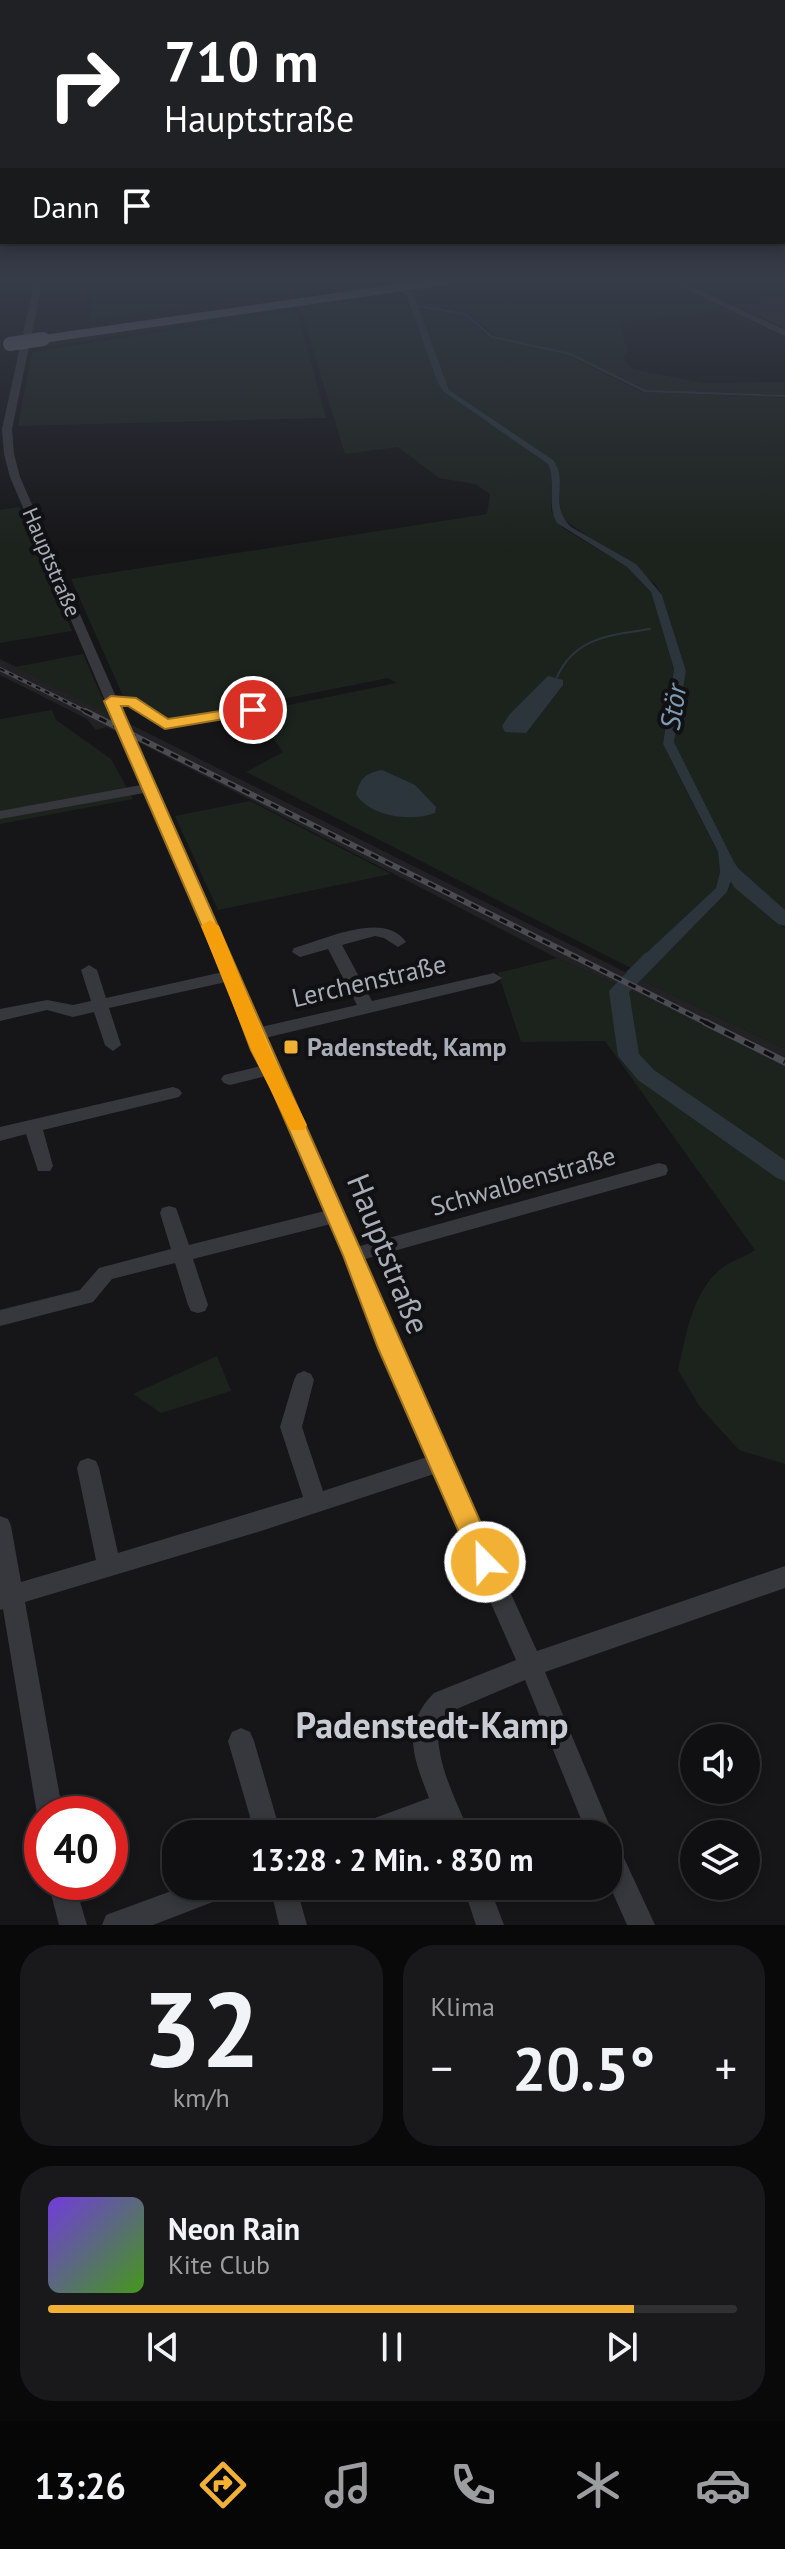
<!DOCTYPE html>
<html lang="de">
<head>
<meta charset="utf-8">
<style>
	:root { --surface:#101012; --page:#19191b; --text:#f1f3f6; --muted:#9c9d9f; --line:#303032; --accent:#f2b134 }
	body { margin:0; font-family:"PT Sans",sans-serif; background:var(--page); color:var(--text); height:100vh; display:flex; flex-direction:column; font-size:30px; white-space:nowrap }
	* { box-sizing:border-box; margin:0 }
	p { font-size:26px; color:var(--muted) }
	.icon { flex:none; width:44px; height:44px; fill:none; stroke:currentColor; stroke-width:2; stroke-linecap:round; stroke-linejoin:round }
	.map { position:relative; height:1925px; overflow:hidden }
	.panel { display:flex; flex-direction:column; gap:20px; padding:20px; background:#09090a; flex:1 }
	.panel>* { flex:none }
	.guide { position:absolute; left:0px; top:0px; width:786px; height:244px; box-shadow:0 4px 12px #0003,0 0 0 2px var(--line); background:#202124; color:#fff; overflow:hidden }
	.fabs { position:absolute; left:680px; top:1724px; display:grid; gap:16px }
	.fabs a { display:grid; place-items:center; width:80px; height:80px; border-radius:50%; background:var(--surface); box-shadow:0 4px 12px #0003,0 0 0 2px var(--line); font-size:40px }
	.speed { position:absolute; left:24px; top:1796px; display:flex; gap:16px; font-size:40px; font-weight:700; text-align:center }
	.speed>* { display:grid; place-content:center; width:104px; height:104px; border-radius:50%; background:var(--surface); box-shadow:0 4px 12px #0003,0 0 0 2px var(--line); line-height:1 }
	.speed .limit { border:12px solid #d22; background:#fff; color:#111 }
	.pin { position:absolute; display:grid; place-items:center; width:68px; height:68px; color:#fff; margin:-34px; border:4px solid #fff; border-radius:50%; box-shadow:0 2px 8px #0007 }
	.me { position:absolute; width:88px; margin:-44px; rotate:337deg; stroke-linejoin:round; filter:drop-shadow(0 0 6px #0008) }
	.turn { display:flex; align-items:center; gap:28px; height:168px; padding:0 32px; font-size:36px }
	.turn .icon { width:104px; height:104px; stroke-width:2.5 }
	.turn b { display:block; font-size:56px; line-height:68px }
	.then { display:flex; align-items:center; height:76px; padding:0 32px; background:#0003; gap:16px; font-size:30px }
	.big { font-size:60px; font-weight:700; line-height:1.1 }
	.panel .widget { flex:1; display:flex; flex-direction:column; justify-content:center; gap:12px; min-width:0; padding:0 28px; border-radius:32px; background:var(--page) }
	.panel .dial { align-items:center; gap:0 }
	.dial b { font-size:104px; line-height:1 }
	.song { display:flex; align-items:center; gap:24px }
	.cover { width:96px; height:96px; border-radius:12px; background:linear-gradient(135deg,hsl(260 70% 55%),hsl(100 70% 35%)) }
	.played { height:8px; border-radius:4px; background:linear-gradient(90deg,var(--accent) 85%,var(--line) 85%) }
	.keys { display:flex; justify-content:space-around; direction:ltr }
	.heat { display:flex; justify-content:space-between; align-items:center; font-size:44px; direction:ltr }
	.panel .tiles { flex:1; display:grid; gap:20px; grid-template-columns:1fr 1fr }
	.widget:last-child { grid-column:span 2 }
	.trip { position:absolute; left:162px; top:1820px; width:460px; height:80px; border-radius:32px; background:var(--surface); box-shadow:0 4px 12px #0003,0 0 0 2px var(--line); font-weight:700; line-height:80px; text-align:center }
	.dock { display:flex; height:128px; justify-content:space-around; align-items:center; background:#060607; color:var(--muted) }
	.dock .icon { width:56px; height:56px }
	.dock .current { color:var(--accent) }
	.dock b { font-size:36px; color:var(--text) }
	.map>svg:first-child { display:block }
	.built { fill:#222225 }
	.green { fill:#1c231d }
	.water { fill:#2c353c }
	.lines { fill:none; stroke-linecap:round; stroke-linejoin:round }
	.stream { stroke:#2c353c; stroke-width:2 }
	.river { fill:#2c353c; fill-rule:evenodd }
	.minor { fill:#37383d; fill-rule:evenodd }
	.highway { fill:#63666e; fill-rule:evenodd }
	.rail-far2-casing { stroke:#4a4c52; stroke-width:4 }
	.rail-far1-casing { stroke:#4a4c52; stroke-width:6 }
	.rail-casing { stroke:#4a4c52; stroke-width:7 }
	.rail-far2 { stroke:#111113; stroke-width:2; stroke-dasharray:5; stroke-linecap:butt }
	.rail-far1 { stroke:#111113; stroke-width:3; stroke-dasharray:8; stroke-linecap:butt }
	.rail { stroke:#111113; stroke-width:4; stroke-dasharray:11; stroke-linecap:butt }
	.highway-bridge { stroke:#63666e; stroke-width:14 }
	.route { fill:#f2b134; stroke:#9d7322; stroke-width:2 }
	.slow { fill:#f59e0b }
	.poi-dot { fill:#f2b134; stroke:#111113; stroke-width:3 }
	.labels { text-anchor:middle; stroke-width:8; stroke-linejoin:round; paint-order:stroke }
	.far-street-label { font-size:22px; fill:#a8adb8; stroke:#111113 }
	.street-label { font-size:26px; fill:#a8adb8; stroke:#111113 }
	.poi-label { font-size:26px; font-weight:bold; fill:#a8adb8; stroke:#111113; text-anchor:start }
	.water-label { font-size:28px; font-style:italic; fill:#7f9bb3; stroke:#111113 }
	.near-street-label { font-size:32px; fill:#a8adb8; stroke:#111113 }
	.near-quarter-label { font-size:36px; font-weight:bold; fill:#c9ccd4; stroke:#111113 }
</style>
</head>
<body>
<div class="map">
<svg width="785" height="1925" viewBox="0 0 785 1925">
	<rect width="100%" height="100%" fill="#161618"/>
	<g class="built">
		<path d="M785,296V328L748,311L751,310L743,305Z"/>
		<path d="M0,659L635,977L785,1049V1068L642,996L557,958L134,740L106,727L96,730L87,719L0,675Z"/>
	</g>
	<g class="green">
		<path d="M361,279L89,320L92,296L42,297L45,280Z"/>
		<path d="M483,279H659L785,338L721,311L620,322L627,354L623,357L632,369L703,383L785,382V395L647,391L570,353L500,339L464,312L417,304L410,289Z"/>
		<path d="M676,279H785V296L745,305L752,310L748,311Z"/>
		<path d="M403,290L441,388L548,464L552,476L551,511L563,528L627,567L651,592L674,669L663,744L718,853L720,872L716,888L631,968L246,772L283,752L254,712L397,683L388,678L182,719L162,718L123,696L71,579L487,514L490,494L475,484L439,478L398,447L345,454L300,308L44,347L33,345Z"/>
		<path d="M417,306L463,315L490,337L567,355L642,392L785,398V916L751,886L734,862L674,742L686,671L662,595L655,584L563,519L557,504V465L449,390Z"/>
		<path d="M297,310L326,418L18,426L32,352Z"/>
		<path d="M19,507L72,631L0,643V510Z"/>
		<path d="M83,654L110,716L15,667Z"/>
		<path d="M52,710L56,720L111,759L133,799L0,824V719Z"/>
		<path d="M250,801L391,874L218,910L175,816Z"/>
		<path d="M733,880L751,900L785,928V1049L641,980L727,892Z"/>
		<path d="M557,958L642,996L785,1068V1464L739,1450L700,1407L678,1370C686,1336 692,1291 722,1268C731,1261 745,1257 755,1250L605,1041L521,1042L498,973Z"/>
		<path d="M217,1356L231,1391L161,1413L133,1394Z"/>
	</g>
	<g class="water">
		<path d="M388,279H397L413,293L449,390L553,460C570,482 547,503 571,527L636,564L662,595L686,671L674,742L734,862L751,886L742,889L736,882L731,881L727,892L641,980L626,972L716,888L720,872L718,852L663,744L674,669L651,592L627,567L557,523C546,505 557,484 548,464L443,391L438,383L406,294Z"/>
		<path d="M548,676L563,680V685L526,733L505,732L502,726L509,715Z"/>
		<path d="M382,770L415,785L436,807L435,813C411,822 370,817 356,794C360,778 366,773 382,770Z"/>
	</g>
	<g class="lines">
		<g class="stream">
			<path d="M413,305L465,314L492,337L570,354L645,391L785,396"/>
			<path d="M557,677C575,637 611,635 650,629"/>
		</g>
		<g class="river">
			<path d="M730,862C735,864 776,903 785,910V926L778,924L735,888L721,868Z"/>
			<path d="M652,952L662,958L629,992L639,1054L654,1070L785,1160V1181L777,1178L638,1080L618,1056L609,991L645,953Z"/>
		</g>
		<g class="minor">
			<path d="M35,279H43L12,429L14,454L20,477L116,697L136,698L167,720L253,706L260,710L253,714L165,728L128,705H119L240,975L261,1027L357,1005L328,949L300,957L292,952L294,948C324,940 384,910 406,942L398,947L384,938L375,936L342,945L372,1001L494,973L502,978L494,983L265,1038L360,1246L659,1163L666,1165L668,1170L666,1175L659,1177L365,1259L399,1348L537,1651L785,1566V1588L545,1672L613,1834L611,1840L617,1843L655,1925H627L608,1882V1834H587L525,1680L452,1711L438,1726C436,1764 456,1800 470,1834H444L439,1821L401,1834H352L356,1825L429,1798C414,1759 400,1727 434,1693L516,1660L434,1474L258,1532L25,1602L63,1814H42V1824L37,1814L3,1609L0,1610V1516L8,1519L11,1526L21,1582L96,1560L77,1468L80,1461L88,1458L96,1461L99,1468L118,1553L303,1497L280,1427L294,1380L297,1374L304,1371L311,1374L314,1380L302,1427L323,1491L427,1457L379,1348L331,1224L193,1259L208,1305L205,1311L198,1313L191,1311L188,1305L175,1263L112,1279L93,1302L0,1326V1310L80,1290L99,1268L171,1249L160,1213L162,1208L169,1206L176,1208L189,1245L325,1211L266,1076L230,1085L224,1083L221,1079L224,1075L261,1066L226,982L109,1008L121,1045L113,1051L105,1045L94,1012L73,1017L47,1010L0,1021V1009L47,1000L73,1005L91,1001L81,970L89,965L97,970L106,998L223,972L144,793L0,819V811L141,785L10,477L4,454L2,429Z"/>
			<path d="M664,279H675L785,330V336Z"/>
			<path d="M173,1087L179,1089L182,1093L179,1097L43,1130L53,1166L50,1171H38L26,1134L0,1141V1127Z"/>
			<path d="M241,1728L250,1732L254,1741L281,1834H255L228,1741L232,1732Z"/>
			<path d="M48,1882H74L87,1925H59Z"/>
			<path d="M185,1886H235L231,1895L153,1925H102L106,1915Z"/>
			<path d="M270,1886H296L307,1925H279Z"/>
			<path d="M463,1886H489L504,1925H476Z"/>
		</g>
		<path class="highway" d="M433,279H465L459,283L43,343L36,339L43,335Z"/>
		<defs>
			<path id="rail-far2" d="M0,669L89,713"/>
			<path id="rail-far1" d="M85,711L709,1024"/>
			<path id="rail" d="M705,1022L785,1062"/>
		</defs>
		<use href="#rail-far2" class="rail-far2-casing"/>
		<use href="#rail-far1" class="rail-far1-casing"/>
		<use href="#rail" class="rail-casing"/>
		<use href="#rail-far2" class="rail-far2"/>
		<use href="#rail-far1" class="rail-far1"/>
		<use href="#rail" class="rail"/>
		<path class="highway-bridge" d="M10,344L43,339"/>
	</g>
	<linearGradient id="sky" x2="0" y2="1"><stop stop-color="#0c0c0d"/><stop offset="0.51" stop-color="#363c48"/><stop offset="1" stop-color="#363c48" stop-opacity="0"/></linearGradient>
	<rect width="785" height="549" fill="url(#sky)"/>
	<path class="route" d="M111,696L136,698L168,719L253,706L260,710L253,714L165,729L128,706H121C248,991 371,1277 498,1562L494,1571L485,1574L476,1571L378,1348L343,1255L271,1088L251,1050L223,975L104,701Z"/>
	<path class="slow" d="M210,920L219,926L270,1050L307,1125L304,1130H290L251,1050L201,926Z"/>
	<rect class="poi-dot" x="283" y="1039" width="16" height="16" rx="4"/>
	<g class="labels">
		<g class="far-street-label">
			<text transform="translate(52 562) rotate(67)" y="8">Hauptstraße</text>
		</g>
		<g class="street-label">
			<text transform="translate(369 981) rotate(-13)" y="9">Lerchenstraße</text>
			<text transform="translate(523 1181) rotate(-16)" y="9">Schwalbenstraße</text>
		</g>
		<g class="poi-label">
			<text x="307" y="1056">Padenstedt, Kamp</text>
		</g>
		<g class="water-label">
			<text transform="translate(673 707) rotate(-81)" y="10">Stör</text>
		</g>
		<g class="near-street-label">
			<text transform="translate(388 1254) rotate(68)" y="11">Hauptstraße</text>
		</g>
		<g class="near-quarter-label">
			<text x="432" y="1738">Padenstedt-Kamp</text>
		</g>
	</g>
</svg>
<div class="fabs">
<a><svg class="icon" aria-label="sound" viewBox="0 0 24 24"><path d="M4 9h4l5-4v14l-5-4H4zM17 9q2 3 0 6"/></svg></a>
<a><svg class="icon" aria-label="layers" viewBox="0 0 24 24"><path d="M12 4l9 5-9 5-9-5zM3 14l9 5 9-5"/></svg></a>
</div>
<div class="speed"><div class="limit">40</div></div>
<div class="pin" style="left:253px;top:710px;background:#d93025"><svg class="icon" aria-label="arrive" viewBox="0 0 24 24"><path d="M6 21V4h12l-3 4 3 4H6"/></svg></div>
<svg class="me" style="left:485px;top:1562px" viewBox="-20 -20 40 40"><circle r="17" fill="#f2b134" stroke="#fff" stroke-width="3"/><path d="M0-11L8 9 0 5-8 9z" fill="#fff"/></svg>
<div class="trip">13:28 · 2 Min. · 830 m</div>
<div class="guide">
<div class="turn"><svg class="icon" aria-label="right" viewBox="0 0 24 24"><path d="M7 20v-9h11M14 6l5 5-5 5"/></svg><div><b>710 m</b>Hauptstraße</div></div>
<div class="then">Dann<svg class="icon" aria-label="arrive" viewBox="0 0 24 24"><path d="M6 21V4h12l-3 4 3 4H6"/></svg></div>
</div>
</div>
<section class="panel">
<div class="tiles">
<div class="widget dial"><b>32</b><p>km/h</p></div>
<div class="widget"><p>Klima</p>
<div class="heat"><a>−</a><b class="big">20.5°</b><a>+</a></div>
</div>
<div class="widget">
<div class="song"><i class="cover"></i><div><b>Neon Rain</b><p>Kite Club</p></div></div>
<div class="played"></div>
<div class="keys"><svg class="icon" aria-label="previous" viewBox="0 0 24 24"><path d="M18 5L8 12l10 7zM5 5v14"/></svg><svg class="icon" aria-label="pause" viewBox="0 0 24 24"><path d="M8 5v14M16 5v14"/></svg><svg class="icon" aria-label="next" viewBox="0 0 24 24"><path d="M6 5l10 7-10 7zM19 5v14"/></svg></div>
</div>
</div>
</section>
<nav class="dock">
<b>13:26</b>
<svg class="icon current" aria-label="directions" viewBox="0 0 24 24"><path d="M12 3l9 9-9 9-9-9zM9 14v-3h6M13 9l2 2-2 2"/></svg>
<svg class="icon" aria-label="music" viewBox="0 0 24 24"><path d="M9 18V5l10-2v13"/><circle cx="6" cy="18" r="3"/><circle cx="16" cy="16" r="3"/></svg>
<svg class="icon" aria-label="phone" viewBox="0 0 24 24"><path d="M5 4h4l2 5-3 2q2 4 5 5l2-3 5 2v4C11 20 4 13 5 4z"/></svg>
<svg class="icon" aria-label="climate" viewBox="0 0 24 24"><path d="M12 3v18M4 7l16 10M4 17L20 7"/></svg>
<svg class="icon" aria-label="car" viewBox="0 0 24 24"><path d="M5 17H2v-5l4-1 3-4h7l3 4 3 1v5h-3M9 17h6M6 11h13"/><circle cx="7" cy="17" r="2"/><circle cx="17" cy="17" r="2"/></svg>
</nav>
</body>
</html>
